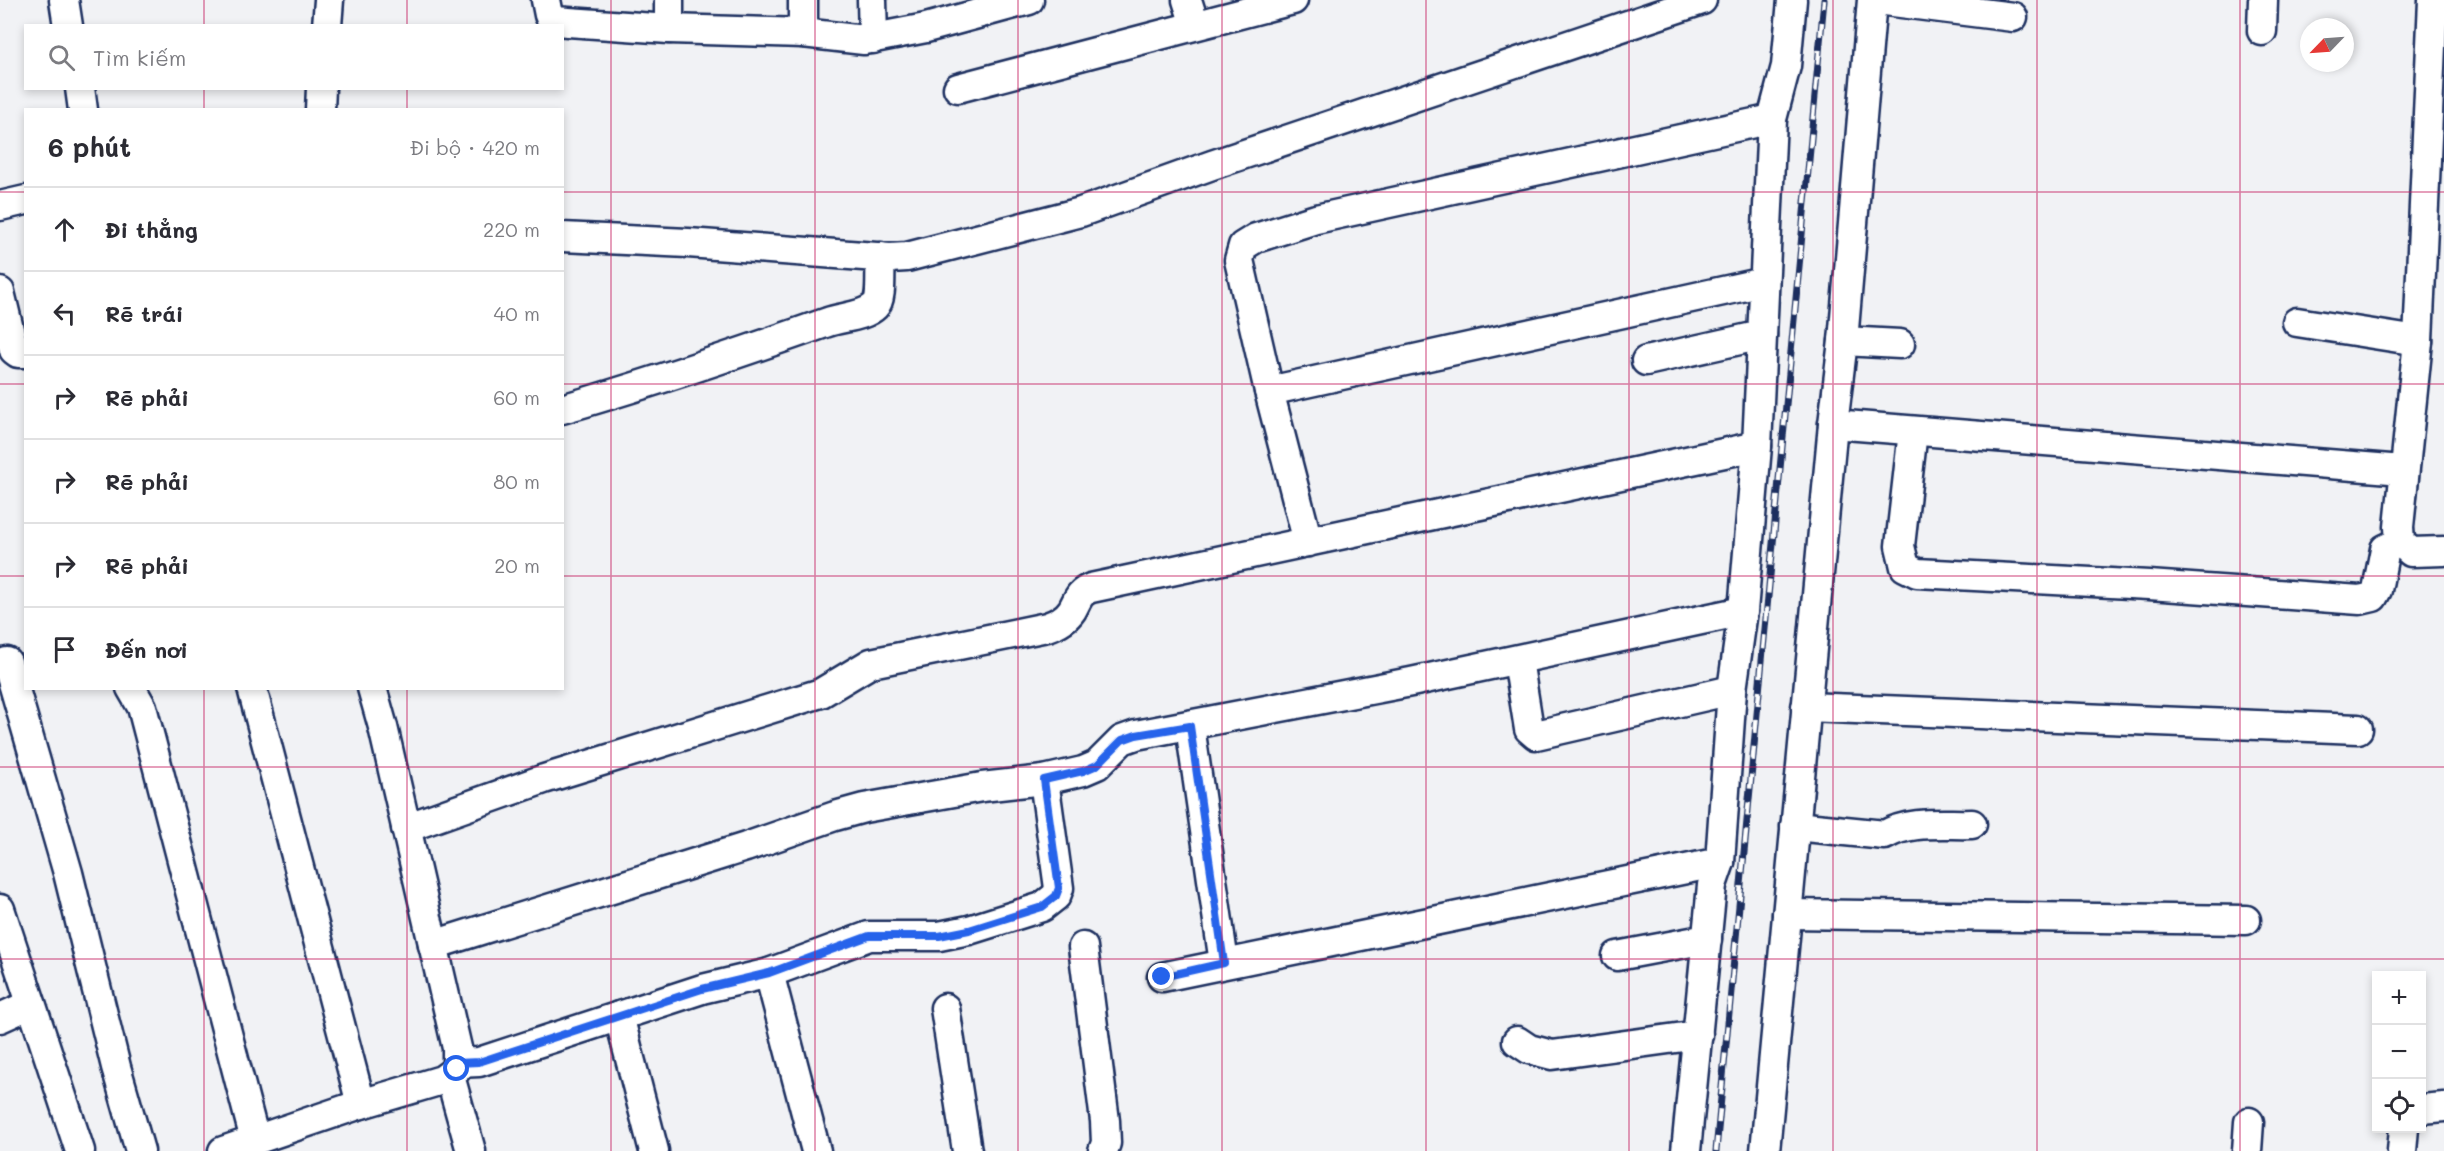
<!DOCTYPE html>
<html lang="vi">
<head>
<meta charset="utf-8">
<style>
  :root { --surface:#fff; --page:#f2f2f3; --text:#2b2b33; --muted:#7c7c81; --line:#e1e1e2 }
  body { margin:0; font-family:Mali,sans-serif; background:var(--page); color:var(--text) }
  .controls { position:absolute; right:18px; bottom:18px; display:grid; overflow:hidden; border-radius:0px; box-shadow:0 3px 9px #0003 }
  .controls button { width:54px; height:54px; display:grid; place-items:center; padding:0; border:0; border-bottom:2px solid var(--line); background:var(--surface); color:var(--text); font:30px sans-serif }
  .compass { position:absolute; left:2300px; top:18px; width:54px; height:54px; border-radius:50%; background:var(--surface); box-shadow:0 3px 9px #0003; rotate:245deg }
  .stop { position:absolute; width:18px; height:18px; margin:-14px; border:4px solid #2563eb; border-radius:50%; background:#fff }
  .stop.end { background:#2563eb; border-color:#fff; box-shadow:0 2px 6px #0008 }
  .list { margin:0; padding:0; list-style:none }
  h2 { display:flex; justify-content:space-between; align-items:center; height:78px; margin:0; padding:0 24px; font-size:26px }
  h2 small { font-size:20px; font-weight:400; color:var(--muted) }
  .list li { display:grid; grid-template-columns:39px 1fr auto; gap:18px; align-items:center; box-sizing:border-box; height:84px; padding:0 24px; border-top:2px solid var(--line) }
  .list b { display:block; font-size:22px; white-space:nowrap }
  .list em { font-size:20px; font-style:normal; color:var(--muted) }
  .icon { flex:none; width:33px; height:33px; fill:none; stroke:currentColor; stroke-width:2; stroke-linecap:round; stroke-linejoin:round }
  .map { position:relative; flex:none; width:2444px; height:1151px; overflow:hidden }
  .search { position:absolute; background:var(--surface); box-shadow:0 3px 9px #0003; left:24px; top:24px; width:540px; height:66px; display:flex; align-items:center; gap:15px; box-sizing:border-box; padding:0 21px; border-radius:0px; color:var(--muted); font-size:22px }
  .panel { position:absolute; background:var(--surface); box-shadow:0 3px 9px #0003; left:24px; top:108px; width:540px; height:582px; border-radius:0px }
  .map>svg:first-child { display:block }
  .lines { fill:none; stroke-linecap:round; stroke-linejoin:round }
  .minor-casing { stroke:#1b2f5e; stroke-width:33 }
  .minor { stroke:#fff; stroke-width:28 }
  .rail-casing { stroke:#1b2f5e; stroke-width:7 }
  .rail { stroke:#fff; stroke-width:4.5; stroke-dasharray:14; stroke-linecap:butt }
  .route { stroke:#2563eb; stroke-width:8 }
  .grid { fill:none; stroke:#c2185b; stroke-width:1.5; stroke-opacity:0.55 }
</style>
</head>
<body>
<div class="map">
<svg width="2444" height="1151" viewBox="0 0 2444 1151">
  <rect width="100%" height="100%" fill="#f1f2f5"/>
  <filter id="ink" filterUnits="userSpaceOnUse"><feTurbulence type="fractalNoise" baseFrequency=".0167" numOctaves="2"/><feDisplacementMap in="SourceGraphic" scale="12" xChannelSelector="R" yChannelSelector="G"/><feConvolveMatrix kernelMatrix="1 2 1 2 8 2 1 2 1" color-interpolation-filters="sRGB"/></filter>
  <g filter="url(#ink)">
    <g class="lines">
      <g class="minor-casing">
        <g id="minor">
          <path d="M64,0L68,26"/>
          <path d="M546,0L549,15L556,21L568,22L669,29L803,33L864,40L926,28L1029,0"/>
          <path d="M803,0V33"/>
          <path d="M872,0L873,39"/>
          <path d="M1187,0L1195,25"/>
          <path d="M1877,0L2013,17"/>
          <path d="M2433,0L2418,341L2399,527L2400,542L2411,552L2444,551"/>
          <path d="M327,26L329,0"/>
          <path d="M669,29V0"/>
          <path d="M2262,31L2263,0"/>
          <path d="M80,88L83,110"/>
          <path d="M958,88L1293,0"/>
          <path d="M320,110L321,88"/>
          <path d="M0,206L26,200"/>
          <path d="M562,237L688,243L890,258L907,257L1081,212L1212,165L1702,0"/>
          <path d="M0,292L14,350L18,353H26"/>
          <path d="M2297,322L2418,341"/>
          <path d="M1843,341L1900,344"/>
          <path d="M1646,361L1762,335"/>
          <path d="M1269,391L1764,282"/>
          <path d="M562,409C652,383 740,353 828,322C841,317 864,317 875,306C883,298 879,270 881,257"/>
          <path d="M1833,424L2403,470"/>
          <path d="M1913,431L1900,546L1905,567L1917,573L2149,585L2360,600L2373,597L2377,590L2385,549L2400,542"/>
          <path d="M1308,542L1269,391L1239,260L1243,246L1256,238L1316,219L1772,119"/>
          <path d="M1518,660L1529,729L1536,735L1732,690"/>
          <path d="M7,662L68,873L116,1067L140,1151"/>
          <path d="M131,688L142,707L255,1140"/>
          <path d="M252,688L361,1104"/>
          <path d="M1806,707L2358,729"/>
          <path d="M1190,726L1224,963"/>
          <path d="M1795,826L1885,835C1909,820 1945,825 1972,824"/>
          <path d="M406,828L544,779L821,693L871,663L1047,627C1056,624 1066,619 1072,610C1078,600 1078,593 1091,588L1757,446"/>
          <path d="M0,909L80,1151"/>
          <path d="M1787,914L2246,920"/>
          <path d="M433,945L746,847L835,816L864,808L982,787L1044,780L1083,771L1097,765L1122,740L1136,735L1411,682L1743,611"/>
          <path d="M1083,947L1105,1121L1106,1143L1103,1151"/>
          <path d="M1617,956L1707,939"/>
          <path d="M769,973L816,1151"/>
          <path d="M1162,977L1720,862"/>
          <path d="M945,1008L967,1151"/>
          <path d="M619,1016L654,1151"/>
          <path d="M0,1018L31,1004"/>
          <path d="M1517,1041L1529,1049L1552,1055L1698,1035"/>
          <path d="M457,1063L479,1062L702,989L769,973L869,936H939L969,930L1042,907L1056,896L1059,888L1044,780"/>
          <path d="M450,1076L471,1151"/>
          <path d="M2422,1109L2444,1107"/>
          <path d="M223,1151L361,1104L442,1080L457,1069V1048L383,727L372,688"/>
          <path d="M1686,1151L1712,885L1720,862L1732,690L1743,611L1757,446L1772,119L1786,66L1792,0"/>
          <path d="M1765,1151L1833,424L1843,341L1872,0"/>
          <path d="M2247,1151L2249,1122"/>
          <path d="M2402,1151L2404,1128"/>
        </g>
      </g>
      <use href="#minor" class="minor"/>
      <g class="rail-casing">
        <path id="rail" d="M1716,1151L1824,0"/>
      </g>
      <use href="#rail" class="rail"/>
    </g>
  </g>
  <g class="lines" filter="url(#ink)">
    <path class="route" d="M457,1069V1063L479,1062L702,989L769,973L869,936H939L969,930L1042,907L1056,896L1059,888L1044,780L1083,771L1097,765L1122,740L1136,735L1190,726L1224,963L1162,977"/>
  </g>
  <path class="grid" d="M204,0V26M407,0V26M611,0V1151M815,0V1151M1018,0V1151M1222,0V1151M1426,0V1151M1629,0V1151M1833,0V1151M2037,0V1151M2240,0V1151M204,88V110M407,88V110M0,192H26M562,192H2444M0,384H26M562,384H2444M0,576H26M562,576H2444M204,688V1151M407,688V1151M0,767H2444M0,959H2444"/>
</svg>
<div class="controls">
<button>+</button>
<button>−</button>
<button><svg class="icon" aria-label="locate" viewBox="0 0 24 24"><circle cx="12" cy="12" r="6"/><path d="M12 2v4M12 18v4M2 12h4M18 12h4"/></svg></button>
</div>
<svg class="compass" viewBox="-18 -18 36 36"><path d="M0-13l5 13h-10z" fill="#e53935"/><path d="M0 13l5-13h-10z" fill="#7c7c81"/></svg>
<div class="stop" style="left:457px;top:1069px"></div>
<div class="stop end" style="left:1162px;top:977px"></div>
<div class="search"><svg class="icon" aria-label="search" viewBox="0 0 24 24"><circle cx="10" cy="10" r="6"/><path d="M15 15l6 6"/></svg>Tìm kiếm</div>
<section class="panel">
<h2>6 phút<small>Đi bộ · 420 m</small></h2>
<ul class="list">
<li><svg class="icon" aria-label="ahead" viewBox="0 0 24 24"><path d="M12 20V5M6 11l6-6 6 6"/></svg><div><b>Đi thẳng</b></div><em>220 m</em></li>
<li><svg class="icon" aria-label="left" viewBox="0 0 24 24"><path d="M17 20v-9H6M10 6l-5 5 5 5"/></svg><div><b>Rẽ trái</b></div><em>40 m</em></li>
<li><svg class="icon" aria-label="right" viewBox="0 0 24 24"><path d="M7 20v-9h11M14 6l5 5-5 5"/></svg><div><b>Rẽ phải</b></div><em>60 m</em></li>
<li><svg class="icon" aria-label="right" viewBox="0 0 24 24"><path d="M7 20v-9h11M14 6l5 5-5 5"/></svg><div><b>Rẽ phải</b></div><em>80 m</em></li>
<li><svg class="icon" aria-label="right" viewBox="0 0 24 24"><path d="M7 20v-9h11M14 6l5 5-5 5"/></svg><div><b>Rẽ phải</b></div><em>20 m</em></li>
<li><svg class="icon" aria-label="arrive" viewBox="0 0 24 24"><path d="M6 21V4h12l-3 4 3 4H6"/></svg><div><b>Đến nơi</b></div></li>
</ul>
</section>
</div>
</body>
</html>
